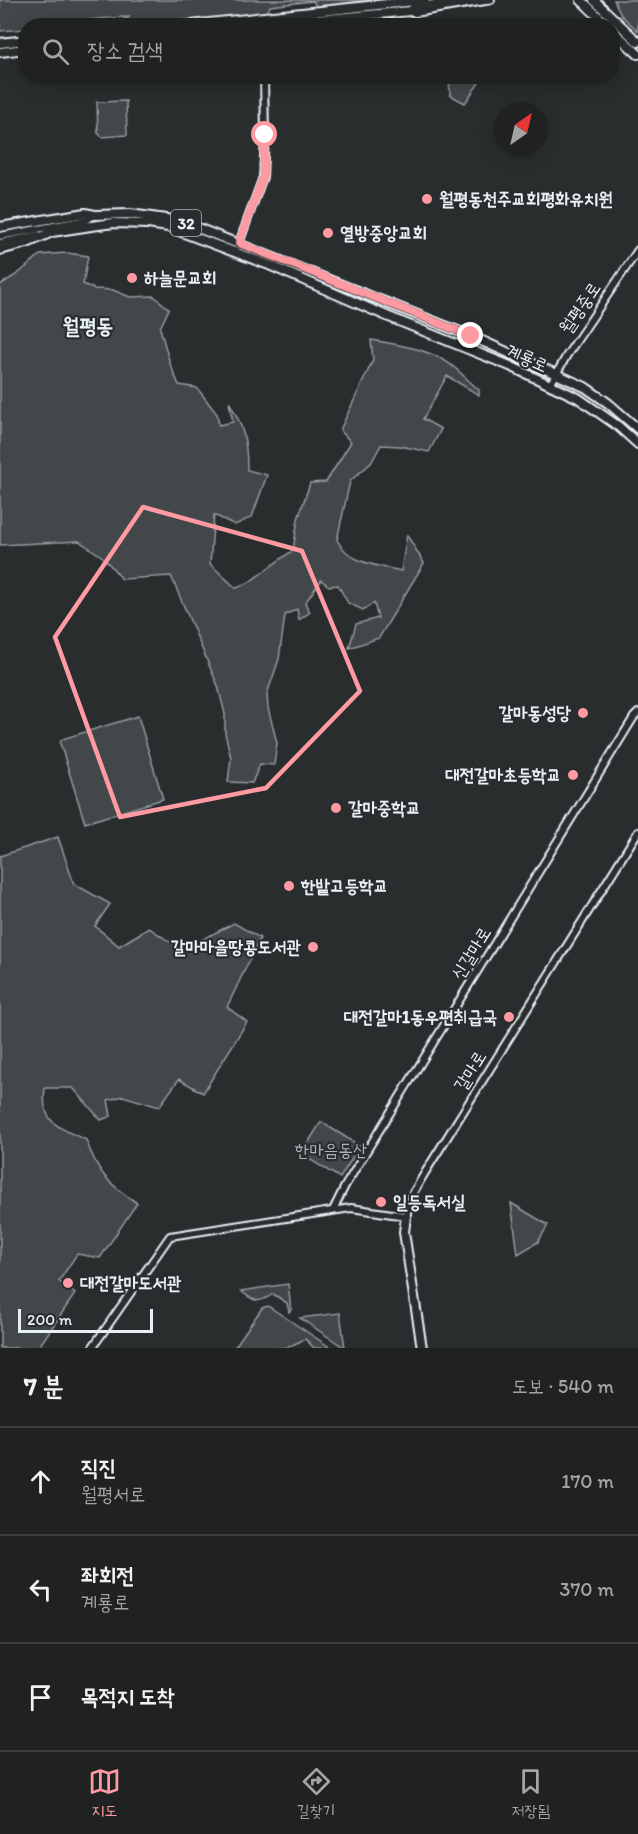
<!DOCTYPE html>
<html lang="ko">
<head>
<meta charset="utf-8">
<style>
  :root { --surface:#202222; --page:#2d2f2f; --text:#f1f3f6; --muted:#a2a4a5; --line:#3d3f40; --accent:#ff9aa2 }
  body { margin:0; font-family:Itim,"Poor Story",sans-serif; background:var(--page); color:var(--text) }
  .compass { position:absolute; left:494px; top:102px; width:54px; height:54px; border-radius:50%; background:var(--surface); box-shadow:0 3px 15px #0003; rotate:34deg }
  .scale { position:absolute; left:18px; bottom:15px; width:135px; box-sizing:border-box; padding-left:6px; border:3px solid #e8f1f8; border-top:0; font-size:16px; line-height:21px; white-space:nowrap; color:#e8f1f8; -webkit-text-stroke:4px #2a2d2e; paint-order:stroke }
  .stop { position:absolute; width:18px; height:18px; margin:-14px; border:4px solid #ff9aa2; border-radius:50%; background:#fff }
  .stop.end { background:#ff9aa2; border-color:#fff; box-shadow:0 2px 6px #0008 }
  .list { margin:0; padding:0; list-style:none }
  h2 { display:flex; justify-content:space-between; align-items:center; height:78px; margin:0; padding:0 24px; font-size:26px }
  h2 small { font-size:20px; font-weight:400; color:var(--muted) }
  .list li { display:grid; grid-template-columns:39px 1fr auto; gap:18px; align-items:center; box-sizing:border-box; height:108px; padding:0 24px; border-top:2px solid var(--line) }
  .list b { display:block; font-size:22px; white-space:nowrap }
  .list p { margin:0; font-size:20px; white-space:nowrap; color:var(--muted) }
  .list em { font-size:20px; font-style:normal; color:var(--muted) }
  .icon { flex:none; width:33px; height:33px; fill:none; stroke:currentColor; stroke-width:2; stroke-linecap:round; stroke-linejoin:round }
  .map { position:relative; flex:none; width:638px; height:1348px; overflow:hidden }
  .search { position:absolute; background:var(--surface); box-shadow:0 3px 15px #0003; left:18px; right:18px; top:18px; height:66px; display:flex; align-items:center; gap:15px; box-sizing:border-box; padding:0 21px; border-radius:24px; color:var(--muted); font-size:22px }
  .sheet { height:402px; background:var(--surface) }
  nav { display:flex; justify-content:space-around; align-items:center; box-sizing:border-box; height:84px; border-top:2px solid var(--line); background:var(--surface); font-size:16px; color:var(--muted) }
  nav a { display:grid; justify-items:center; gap:3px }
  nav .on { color:var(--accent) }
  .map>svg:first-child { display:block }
  .green { fill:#424648; stroke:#959ca0; stroke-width:1.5 }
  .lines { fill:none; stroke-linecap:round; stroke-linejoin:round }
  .minor-casing { stroke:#e8f1f8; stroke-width:10 }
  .major-casing { stroke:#e8f1f8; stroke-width:12 }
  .minor { stroke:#2a2d2e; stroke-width:6 }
  .major { stroke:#2a2d2e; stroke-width:8 }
  .route { stroke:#ff9aa2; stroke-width:8 }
  .marked { fill:none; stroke:#ff9aa2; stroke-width:4.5; stroke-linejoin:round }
  .poi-dot { fill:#ff9aa2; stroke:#2a2d2e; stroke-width:2 }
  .labels { text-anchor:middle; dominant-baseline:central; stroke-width:4.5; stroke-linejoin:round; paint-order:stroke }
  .shield { fill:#2a2d2e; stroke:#afb6bb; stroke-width:1.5 }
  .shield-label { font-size:16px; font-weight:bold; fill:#e8f1f8 }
  .poi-label { font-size:18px; font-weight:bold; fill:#e8f1f8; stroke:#2a2d2e; text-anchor:start }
  .street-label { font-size:18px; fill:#e8f1f8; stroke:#2a2d2e }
  .park-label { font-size:18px; fill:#aeb5ba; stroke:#2a2d2e }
  .quarter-label { font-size:21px; font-weight:bold; fill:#e8f1f8; stroke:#2a2d2e }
</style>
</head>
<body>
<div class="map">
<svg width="638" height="1348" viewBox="0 0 638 1348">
  <rect width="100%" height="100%" fill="#2a2d2e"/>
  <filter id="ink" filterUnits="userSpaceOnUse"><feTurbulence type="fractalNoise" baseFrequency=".0167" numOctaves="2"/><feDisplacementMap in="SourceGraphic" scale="12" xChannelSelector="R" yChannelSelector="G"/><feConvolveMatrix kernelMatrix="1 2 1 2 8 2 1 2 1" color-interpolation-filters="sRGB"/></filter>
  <g filter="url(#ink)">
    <g class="green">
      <path d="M0,0H384L317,7L313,1L270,6L267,13L168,23L132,21L109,25L130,17C95,17 61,26 26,26L25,29L0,31Z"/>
      <path d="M614,0H638V31L621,15Z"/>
      <path d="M395,17H399L400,25H300Z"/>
      <path d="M482,77H483L465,103L450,95L449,77Z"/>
      <path d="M126,101L127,135L102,137L98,133L97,102Z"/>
      <path d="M67,253L88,256L83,284L94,289L113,290L130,297L154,296L169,309L160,328L170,364L179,385L197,388L217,414L219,425L233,422L229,402C244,427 247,442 247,470L267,475L252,517L235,525L214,515L210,564L236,588L248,583L293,550L298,519L310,483L326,482L351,442L340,430L373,360L371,340C400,345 432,349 455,368C463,375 471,383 479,390V395L447,376L423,419L441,429L429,452L400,446L381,445L371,463L350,481L337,540C350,564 376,565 401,571L407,535L424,563L379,638L349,648L356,624L378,618L374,603L363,610L348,603L338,585L329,586L321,580L305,603L310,612L299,620L297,609L285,615L279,659L267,694L268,708L277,743L274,765L260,764L252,783L228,782L231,758L225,733V714L218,686L171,576L122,579L104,558L79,541L0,545V285L19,273L40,255Z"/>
      <path d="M138,716L163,799L85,823L60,743L62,739Z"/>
      <path d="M58,837L74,884L110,904L95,926L119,946L149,928L182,950L234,923L260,938L227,1007L247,1022L203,1093L179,1079L159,1107L123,1096L108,1100L111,1116L101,1120L73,1088H45C40,1124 59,1127 86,1140C98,1173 108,1184 137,1203L100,1258L77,1254L59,1281L75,1294L38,1348H0V856Z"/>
      <path d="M321,1122L360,1146L340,1178L301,1154Z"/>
      <path d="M511,1203L548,1225L538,1242L518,1254Z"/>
      <path d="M288,1284L291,1310L289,1312L287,1303L273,1294C259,1304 254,1302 241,1291Z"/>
      <path d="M268,1306L331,1348H314L305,1339L286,1348H234L262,1308Z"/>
      <path d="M340,1313L345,1348L300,1318Z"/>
    </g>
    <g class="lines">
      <g class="minor-casing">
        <g id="minor">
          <path d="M410,11L415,13L491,0"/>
          <path d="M0,236L86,220L95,215"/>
          <path d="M0,243L38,235"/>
          <path d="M238,246L263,177L265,135L264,76"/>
          <path d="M550,385L567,355L638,250"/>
          <path d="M333,1210L345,1186L634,717L638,713"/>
          <path d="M92,1348L170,1236L351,1208L406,1216L413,1193L426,1171L638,832"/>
        </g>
      </g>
      <g class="major-casing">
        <g id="major">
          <path d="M581,0L608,26"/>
          <path d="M594,0L638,42"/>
          <path d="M180,26L425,0"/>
          <path d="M253,26L410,11L414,8L465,0"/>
          <path d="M612,30L638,54"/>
          <path d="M0,43L26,40"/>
          <path d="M0,52L26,49"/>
          <path d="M0,227L85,213L95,215L130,214L180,221L471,336L585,387L608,403L638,429"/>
          <path d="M0,250L27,243L52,232L91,226L114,223L148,224L168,227L269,265L389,317L510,366L578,398L618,426L638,444"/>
          <path d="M406,1216L404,1232L422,1348"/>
        </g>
      </g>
      <use href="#minor" class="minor"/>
      <use href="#major" class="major"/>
    </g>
  </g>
  <g class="lines" filter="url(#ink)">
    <path class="route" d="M265,135L263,177L239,243L471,336"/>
  </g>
  <path class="marked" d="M143,507L302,551L360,691L266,788L120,817L55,637Z"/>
  <g class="poi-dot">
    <circle cx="427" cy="199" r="6"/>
    <circle cx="328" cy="233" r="6"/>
    <circle cx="132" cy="278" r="6"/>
    <circle cx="583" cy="713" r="6"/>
    <circle cx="573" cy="775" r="6"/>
    <circle cx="336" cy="808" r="6"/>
    <circle cx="289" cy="886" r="6"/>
    <circle cx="313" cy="947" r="6"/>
    <circle cx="509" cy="1017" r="6"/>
    <circle cx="381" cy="1202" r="6"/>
    <circle cx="68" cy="1283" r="6"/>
  </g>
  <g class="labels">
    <rect class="shield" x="171" y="210" width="30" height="26" rx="4.5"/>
    <g class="shield-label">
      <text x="186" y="223">32</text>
    </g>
    <g class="poi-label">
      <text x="439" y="199">월평동천주교회평화유치원</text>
      <text x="340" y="233">열방중앙교회</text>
      <text x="144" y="278">하늘문교회</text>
      <text x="571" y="713" text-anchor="end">갈마동성당</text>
      <text x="561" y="775" text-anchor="end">대전갈마초등학교</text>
      <text x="348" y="808">갈마중학교</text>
      <text x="301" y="886">한밭고등학교</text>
      <text x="301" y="947" text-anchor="end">갈마마을땅콩도서관</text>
      <text x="497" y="1017" text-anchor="end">대전갈마1동우편취급국</text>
      <text x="393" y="1202">일등독서실</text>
      <text x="80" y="1283">대전갈마도서관</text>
    </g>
    <g class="street-label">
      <text transform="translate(580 308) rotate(-56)">월평중로</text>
      <text transform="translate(527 358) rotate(24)">계룡로</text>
      <text transform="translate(471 953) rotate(-58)">신갈마로</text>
      <text transform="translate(470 1071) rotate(-58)">갈마로</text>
    </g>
    <g class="park-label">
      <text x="331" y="1150">한마음동산</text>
    </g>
    <g class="quarter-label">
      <text x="88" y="325">월평동</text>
    </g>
  </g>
</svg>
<svg class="compass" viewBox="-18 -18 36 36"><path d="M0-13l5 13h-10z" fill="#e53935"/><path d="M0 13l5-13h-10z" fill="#a2a4a5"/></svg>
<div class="scale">200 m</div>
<div class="stop" style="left:265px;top:135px"></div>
<div class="stop end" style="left:471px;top:336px"></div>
<div class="search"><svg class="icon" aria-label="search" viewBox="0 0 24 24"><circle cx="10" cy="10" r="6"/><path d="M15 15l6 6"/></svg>장소 검색</div>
</div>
<section class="sheet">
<h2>7 분<small>도보 · 540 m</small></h2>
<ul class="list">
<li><svg class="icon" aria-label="ahead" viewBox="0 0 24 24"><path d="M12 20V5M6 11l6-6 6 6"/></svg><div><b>직진</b><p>월평서로</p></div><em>170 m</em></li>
<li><svg class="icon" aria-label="left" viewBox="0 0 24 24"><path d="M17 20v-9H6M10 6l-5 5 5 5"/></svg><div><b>좌회전</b><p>계룡로</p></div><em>370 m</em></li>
<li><svg class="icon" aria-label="arrive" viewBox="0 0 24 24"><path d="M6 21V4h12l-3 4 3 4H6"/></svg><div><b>목적지 도착</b></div></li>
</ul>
</section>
<nav>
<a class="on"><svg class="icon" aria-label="map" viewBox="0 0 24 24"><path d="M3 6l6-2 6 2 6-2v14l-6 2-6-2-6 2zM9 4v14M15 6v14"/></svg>지도</a>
<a><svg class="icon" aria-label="directions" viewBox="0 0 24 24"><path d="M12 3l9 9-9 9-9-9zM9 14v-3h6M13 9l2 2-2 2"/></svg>길찾기</a>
<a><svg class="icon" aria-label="saved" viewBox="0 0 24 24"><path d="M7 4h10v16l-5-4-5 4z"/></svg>저장됨</a>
</nav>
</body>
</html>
